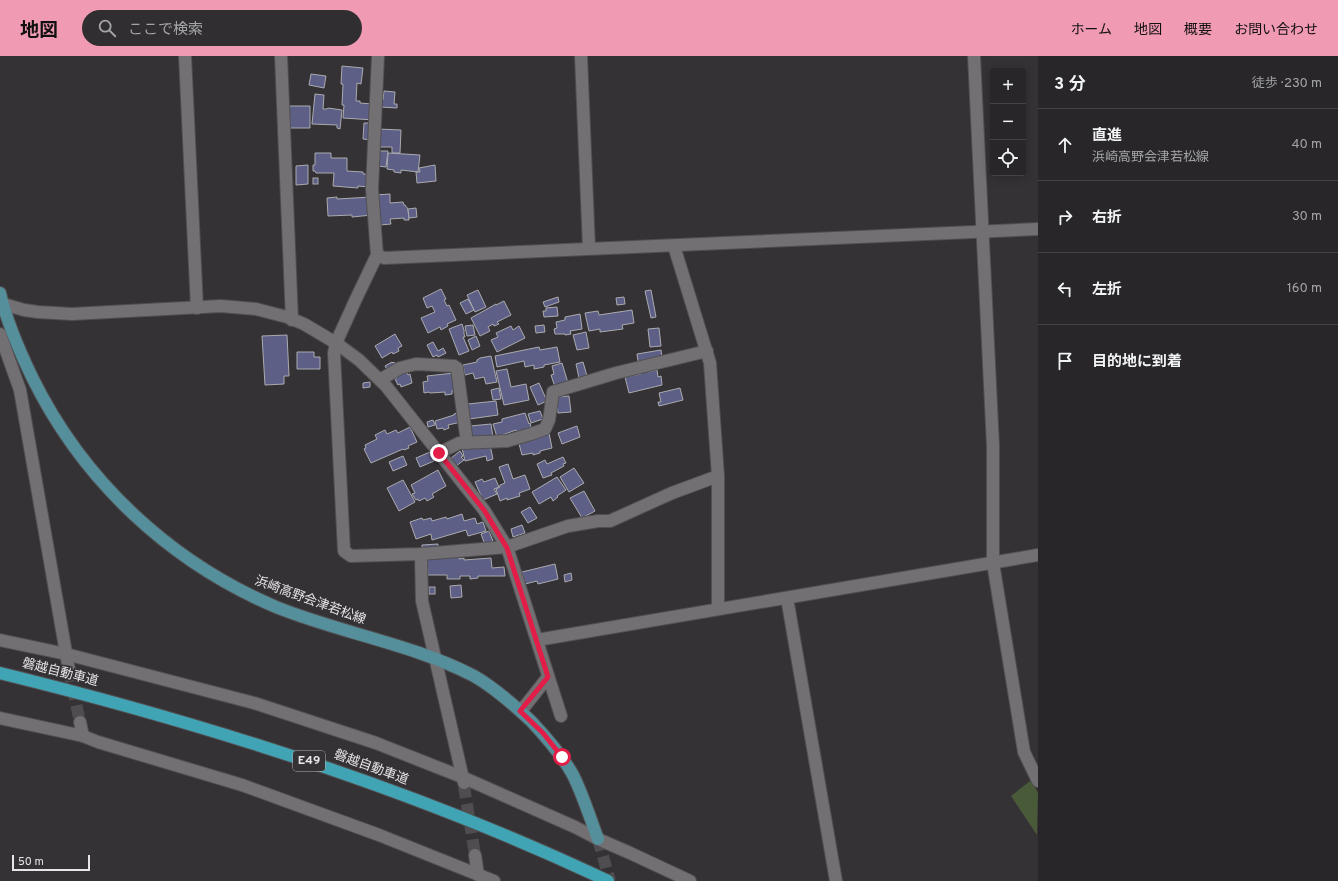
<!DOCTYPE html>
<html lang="ja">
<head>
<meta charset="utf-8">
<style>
  :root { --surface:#282628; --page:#302e30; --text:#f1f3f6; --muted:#a5a5a8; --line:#444345; --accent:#f19ab3 }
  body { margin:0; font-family:Overpass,"Noto Sans JP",sans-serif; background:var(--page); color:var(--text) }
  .controls { position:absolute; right:12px; top:12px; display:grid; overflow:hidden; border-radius:4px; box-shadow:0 2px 10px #0003 }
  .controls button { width:36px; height:36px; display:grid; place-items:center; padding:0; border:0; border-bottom:1px solid var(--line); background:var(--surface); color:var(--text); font:20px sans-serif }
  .scale { position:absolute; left:12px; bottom:10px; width:78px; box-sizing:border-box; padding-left:4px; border:2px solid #e7e5e7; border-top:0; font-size:11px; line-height:14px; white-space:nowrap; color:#e7e5e7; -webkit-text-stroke:3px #353235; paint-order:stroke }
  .stop { position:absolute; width:12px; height:12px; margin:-9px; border:3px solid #e11d48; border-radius:50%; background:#fff }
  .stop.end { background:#e11d48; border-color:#fff; box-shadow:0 1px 4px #0008 }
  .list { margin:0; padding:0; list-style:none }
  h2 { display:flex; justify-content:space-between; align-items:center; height:52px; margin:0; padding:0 16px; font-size:17px }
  h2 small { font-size:13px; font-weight:400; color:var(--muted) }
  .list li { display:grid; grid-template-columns:26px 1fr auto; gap:12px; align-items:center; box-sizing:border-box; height:72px; padding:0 16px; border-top:1px solid var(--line) }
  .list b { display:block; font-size:15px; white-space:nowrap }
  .list p { margin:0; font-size:13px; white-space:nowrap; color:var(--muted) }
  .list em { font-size:13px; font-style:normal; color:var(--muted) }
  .icon { flex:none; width:22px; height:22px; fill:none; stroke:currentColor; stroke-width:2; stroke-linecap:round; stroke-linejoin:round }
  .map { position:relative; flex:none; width:1038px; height:825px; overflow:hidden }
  header { display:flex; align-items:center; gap:24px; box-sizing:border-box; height:56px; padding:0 20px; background:var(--accent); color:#111 }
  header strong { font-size:19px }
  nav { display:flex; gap:22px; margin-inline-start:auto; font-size:14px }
  .search { width:280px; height:36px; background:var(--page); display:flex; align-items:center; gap:10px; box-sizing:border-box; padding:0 14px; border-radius:22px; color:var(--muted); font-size:15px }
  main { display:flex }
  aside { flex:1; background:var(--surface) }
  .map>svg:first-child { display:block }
  .green { fill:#495a38 }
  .building { fill:#5d5f87; stroke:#aaabaf }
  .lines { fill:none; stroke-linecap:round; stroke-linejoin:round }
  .minor-tunnel { stroke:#504d50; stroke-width:12; stroke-dasharray:12 6; stroke-linecap:butt }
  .major-tunnel { stroke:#504d50; stroke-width:12; stroke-dasharray:12 6; stroke-linecap:butt }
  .minor-casing { stroke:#514f51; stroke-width:14 }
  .major-casing { stroke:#514f51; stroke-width:14 }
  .highway-casing { stroke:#514f51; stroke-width:14 }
  .minor { stroke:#737073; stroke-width:12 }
  .major { stroke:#558f9b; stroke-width:12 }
  .highway { stroke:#41a4b5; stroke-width:12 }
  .route { stroke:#e11d48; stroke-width:5 }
  .labels { text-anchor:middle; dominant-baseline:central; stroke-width:3.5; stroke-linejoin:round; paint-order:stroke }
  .shield { fill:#353235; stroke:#b2afb2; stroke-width:1 }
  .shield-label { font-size:12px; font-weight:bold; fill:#e7e5e7 }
  .street-label { font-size:13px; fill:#e7e5e7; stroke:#353235 }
</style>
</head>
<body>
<header>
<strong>地図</strong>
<div class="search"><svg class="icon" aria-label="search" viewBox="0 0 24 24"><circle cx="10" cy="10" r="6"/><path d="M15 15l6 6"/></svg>ここで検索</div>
<nav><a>ホーム</a><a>地図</a><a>概要</a><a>お問い合わせ</a></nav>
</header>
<main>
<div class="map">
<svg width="1038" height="825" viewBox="0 0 1038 825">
  <rect width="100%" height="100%" fill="#353235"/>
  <path class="green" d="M1030,725H1032L1038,737L1037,779L1011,740Z"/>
  <g class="building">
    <path d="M342,10L363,12L361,28L357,27L356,45H360V47L372,48L374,64L343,62L344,49H342L343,28H341Z"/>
    <path d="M311,18L326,20L324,32L309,29Z"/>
    <path d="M384,35L395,36L394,48H397V52L380,51L381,43L383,44Z"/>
    <path d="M315,38L324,39L323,53H327L328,52L342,54L340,73L337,72V69L312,68Z"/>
    <path d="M289,50H310V72H290Z"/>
    <path d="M364,67H373L372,84L363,83Z"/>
    <path d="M378,73L401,74L400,97H392V91H377Z"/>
    <path d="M378,95H388L386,111L377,110Z"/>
    <path d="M315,97H331V102H347V115L363,116V118H369V131L358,130V132L333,130L334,117H316L315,115H313V109H315Z"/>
    <path d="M388,97L420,99L418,116L401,114V117L394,116V114L387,113Z"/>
    <path d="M308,109V128L296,129V110Z"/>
    <path d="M435,109L436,125L417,127L416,116H420L419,112Z"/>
    <rect x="313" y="122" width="5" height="6"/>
    <path d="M390,138V147L403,146L404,149H405L408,153L409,164H404V162L390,163L391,168L380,169L375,139Z"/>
    <path d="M337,141V143L371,141L372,159L352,161V159L328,160L327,142Z"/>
    <path d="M416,152L417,161L409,162L408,153Z"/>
    <path d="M441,233L446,243L444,244L447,250L449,249L456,264L447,268L448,270L441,274L440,271L428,277L421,262L435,256L432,250L427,252L423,242Z"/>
    <path d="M478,234L486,251L475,256L467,239Z"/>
    <path d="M651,234L656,261L651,262L645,235Z"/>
    <path d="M558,241L559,246L545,251L543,246Z"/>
    <path d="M624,241L625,248L617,249L616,242Z"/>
    <path d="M468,243L474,254L466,258L460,247Z"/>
    <path d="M504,245L511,259L497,266L499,268L494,270L493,268L488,271L490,275L480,280L471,262L496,248V249Z"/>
    <path d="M557,251L558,260L544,261L543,255H546V252Z"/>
    <path d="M632,254L634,267L622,269L623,273L600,276V273L589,275L585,257L598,255L599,259Z"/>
    <path d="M580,258L582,273L570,275L571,278L565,279V278H555L554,273L557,272L556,266L565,264V261Z"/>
    <path d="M462,268L464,274V278L465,281H463L469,295L459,299L449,273Z"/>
    <path d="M473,269L475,279L467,280L465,270Z"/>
    <path d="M544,269L545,276L536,277L535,270Z"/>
    <path d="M511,270L513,274L519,270L525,282L497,296L491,284L498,281L496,277Z"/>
    <path d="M659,272L661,290L650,291L648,273Z"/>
    <path d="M586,276L589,292L577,294L573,279Z"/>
    <path d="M395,278L402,290L398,292L399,295L393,298L392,296L382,302L375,290Z"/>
    <path d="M287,279L289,320H284V328L265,329L262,280Z"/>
    <path d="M476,280L480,290L472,294L468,284Z"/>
    <path d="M433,286L438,295L443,292L446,297L438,301L437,299L433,301L427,289Z"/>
    <path d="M539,291L540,294L557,291L560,306L544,309V311L534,313V309L525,311L524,305L497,311L495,300Z"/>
    <path d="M661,294L662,302L638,305L637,298Z"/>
    <path d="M297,296H314V301H320V313H297Z"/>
    <path d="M491,300L497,326L486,328L484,321L475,323L473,317L465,319L463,309L477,306V304L480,302Z"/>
    <path d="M392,306L393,307L394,306L396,311L388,315L385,310Z"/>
    <path d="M583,306L587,320L579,322L576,308Z"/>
    <path d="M562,307L568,327L555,331L551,319L554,318L552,310Z"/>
    <path d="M507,313L511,331L526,328L529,344L504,349L496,315Z"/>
    <path d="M647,314L648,316L657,314L658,321L661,320L662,329L629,337L625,321L641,318V315Z"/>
    <path d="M406,315L408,319L410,318L412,327L401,331L400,328L398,329L395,323L397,322L396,319Z"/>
    <path d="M454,317L455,334L452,335V338L445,339V336L430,337L429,336L424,337L423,326L428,325L427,320Z"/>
    <path d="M370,326V331L363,332V327Z"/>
    <path d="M539,327L547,345L538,349L530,331Z"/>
    <path d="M499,332L501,343L493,344L491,334Z"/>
    <path d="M680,332L683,344L659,350L658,346H661L659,337Z"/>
    <path d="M569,340L571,356L558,357L556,341Z"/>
    <path d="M496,345L498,359L469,363L468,348Z"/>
    <path d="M540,355L543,363L531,367L528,358Z"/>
    <path d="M460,356L461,366L448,369L449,372L444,374L443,372L437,373L435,365L454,359V358Z"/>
    <path d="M525,357L529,368L530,367L532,375L517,377L516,374L497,381L493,368L502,366V363Z"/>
    <path d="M433,364L435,369L428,371L427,366Z"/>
    <path d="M491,368L493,382L471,384L470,370Z"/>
    <path d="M577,370L580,381L562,388L558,377Z"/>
    <path d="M410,371L417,386L408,390L409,392L404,394L403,393L371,407L364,393L366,392L365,389L377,383L375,379L385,374L387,378L396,374L398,377Z"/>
    <path d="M549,377L552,392L540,395V397L533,399V397L522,399L518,384Z"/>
    <path d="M490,389L493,403L487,405L486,400L465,405L462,392Z"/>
    <path d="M460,395L463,400L461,401L464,404L456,410L450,403Z"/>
    <path d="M430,396L434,405L420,411L416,402Z"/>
    <path d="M403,400L407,409L393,415L389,406Z"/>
    <path d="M563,401L566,407L563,408L564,410L551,417L552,419L543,422L537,408L545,404L547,408Z"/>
    <path d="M508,408L513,423L525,419L530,433L519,437L520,440L507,444V442L500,445L496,433L500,431V429L505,427L499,411Z"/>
    <path d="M574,412L584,427L569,436L560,421Z"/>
    <path d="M438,414L446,430L432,438L434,441L427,445L425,442L419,445L418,443L416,444L412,438L415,437L411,429Z"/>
    <path d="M557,421L566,434L557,440L558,441L553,445L551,441L539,448L532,436Z"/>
    <path d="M495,422L499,431L494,433L497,438L483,444L475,426L482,423L484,426Z"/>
    <path d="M403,424L415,446L399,455L387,432Z"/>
    <path d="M584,435L595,455L582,462L570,442Z"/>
    <path d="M530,451L537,462L528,467L521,456Z"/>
    <path d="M462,458L464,465L475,462L477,468L483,466L486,475L468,480L466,474L432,484L431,478L416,483L410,466L422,462L423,464L431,462L432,465L446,461L447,463Z"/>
    <path d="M522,469L525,477L513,481L511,473Z"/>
    <path d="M489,475L493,485L485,489L481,478Z"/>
    <path d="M438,488V493L422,494V489Z"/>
    <path d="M459,501V503L464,502V504L491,502L492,512L504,511L505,520H478V522L470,523V520H460V523H447V519H428L427,502Z"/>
    <path d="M555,508L558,523L538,528L537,525L525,528L522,516Z"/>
    <path d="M571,517L572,524L565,526L564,519Z"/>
    <path d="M461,529L462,541L451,542L450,530Z"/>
    <rect x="429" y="531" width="6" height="7"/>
  </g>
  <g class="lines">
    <g class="minor-tunnel">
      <path d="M69,614L80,666"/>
      <path d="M464,730L475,799"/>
    </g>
    <path class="major-tunnel" d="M598,783L610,825"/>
    <g class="minor-casing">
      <g id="minor">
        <path d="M185,0L197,252"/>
        <path d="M281,0L292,264"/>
        <path d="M378,0L372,133L377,199L355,245L336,287L334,297L344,495L351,500L421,498L507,491L568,470L598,465H610L672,437L718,420"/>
        <path d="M581,0L589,192"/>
        <path d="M974,0L993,390V507L1024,696L1038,725"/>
        <path d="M674,190L710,307L718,420V553"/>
        <path d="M377,199L384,202L1038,173"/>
        <path d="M0,247L24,254L38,256L72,258L221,250L256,253L287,261L304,268L336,287L359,304L386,330L484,454L507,491L561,660"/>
        <path d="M0,278L20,334L69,614"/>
        <path d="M380,324L400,312L416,308L454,310L457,312L467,387"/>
        <path d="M439,397L459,387L507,385L531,378L545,373L549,364L553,336L616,317L707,295"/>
        <path d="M421,498L422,545L464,727"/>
        <path d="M787,542L836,825"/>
        <path d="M0,584L66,598L254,647L376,687L462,721L575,771L598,783L630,797L690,825"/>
        <path d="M537,584L1038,499"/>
        <path d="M521,655L548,621"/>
        <path d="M0,662L83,680L98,686L242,729L379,779L494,825"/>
        <path d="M80,666L83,680"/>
        <path d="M475,799L478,819"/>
      </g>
    </g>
    <g class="major-casing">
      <path id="major" d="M0,237C7,267 19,294 32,321C83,425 170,506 276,551C340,577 413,588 474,620C495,632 514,649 531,665C547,682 562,699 573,719C583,739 590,762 598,783"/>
    </g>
    <g class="highway-casing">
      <path id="highway" d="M0,617C208,668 414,733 608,825"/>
    </g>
    <use href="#minor" class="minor"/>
    <use href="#major" class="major"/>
    <use href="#highway" class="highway"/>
  </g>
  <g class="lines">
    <path class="route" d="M439,397L484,454L507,492L548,621L520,655L543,677L562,701"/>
  </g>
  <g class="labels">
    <rect class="shield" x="293" y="695" width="32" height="20" rx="3"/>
    <g class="shield-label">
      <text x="309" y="705">E49</text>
    </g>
    <g class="street-label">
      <text transform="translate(310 545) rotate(20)">浜崎高野会津若松線</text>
      <text transform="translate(60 617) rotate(14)">磐越自動車道</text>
      <text transform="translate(371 712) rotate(20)">磐越自動車道</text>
    </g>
  </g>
</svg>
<div class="controls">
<button>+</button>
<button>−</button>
<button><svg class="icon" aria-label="locate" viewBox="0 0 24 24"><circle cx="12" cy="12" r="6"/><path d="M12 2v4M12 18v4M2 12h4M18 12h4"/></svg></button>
</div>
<div class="scale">50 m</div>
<div class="stop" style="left:562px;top:701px"></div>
<div class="stop end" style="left:439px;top:397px"></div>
</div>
<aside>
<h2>3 分<small>徒歩 · 230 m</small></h2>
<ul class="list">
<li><svg class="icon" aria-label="ahead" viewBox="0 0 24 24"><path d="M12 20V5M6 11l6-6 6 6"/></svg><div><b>直進</b><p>浜崎高野会津若松線</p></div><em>40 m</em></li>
<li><svg class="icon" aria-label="right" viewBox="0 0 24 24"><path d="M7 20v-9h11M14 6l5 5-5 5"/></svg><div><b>右折</b></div><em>30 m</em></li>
<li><svg class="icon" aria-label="left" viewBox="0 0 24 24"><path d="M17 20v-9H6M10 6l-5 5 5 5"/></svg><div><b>左折</b></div><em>160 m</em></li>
<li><svg class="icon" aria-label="arrive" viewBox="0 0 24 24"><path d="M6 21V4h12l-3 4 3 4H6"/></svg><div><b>目的地に到着</b></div></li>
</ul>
</aside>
</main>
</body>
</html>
